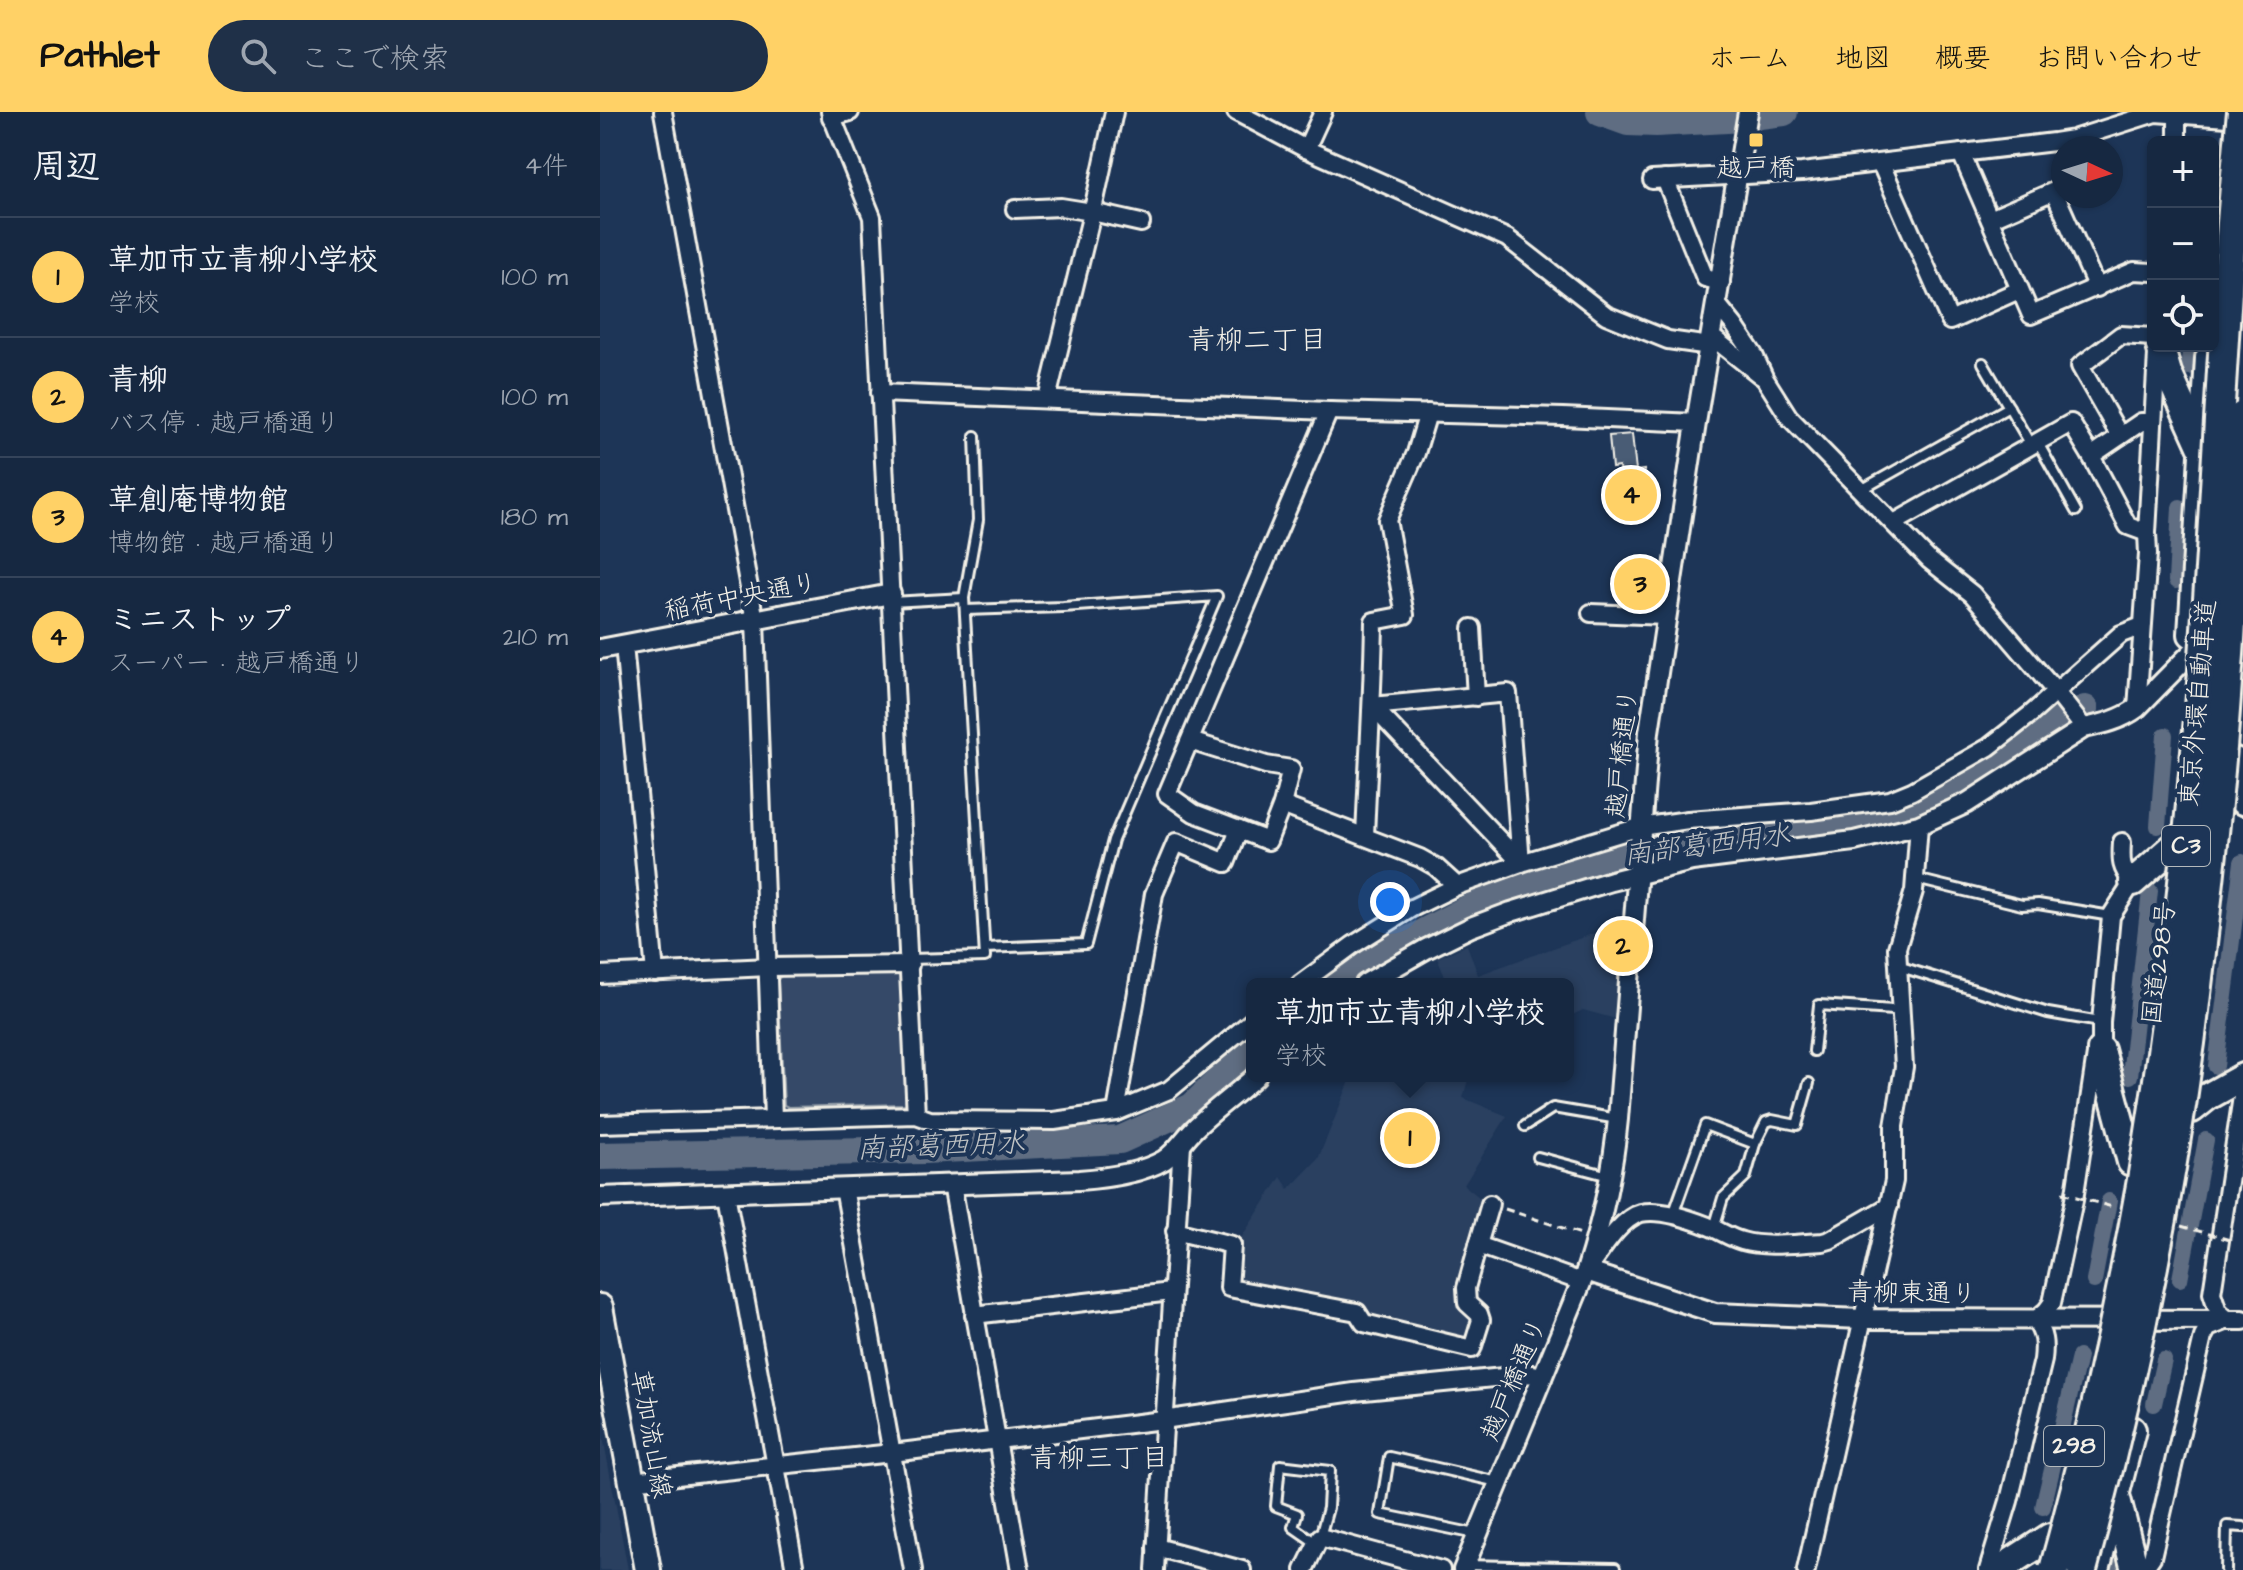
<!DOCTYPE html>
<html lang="ja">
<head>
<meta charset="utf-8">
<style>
  :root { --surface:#162841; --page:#1f3048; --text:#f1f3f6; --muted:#9ea6b1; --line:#35445a; --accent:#ffd166 }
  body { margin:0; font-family:"Architects Daughter","Klee One",sans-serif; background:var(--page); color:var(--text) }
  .controls { position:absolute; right:24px; top:24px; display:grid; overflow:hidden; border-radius:12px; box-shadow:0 2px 6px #0004 }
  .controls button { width:72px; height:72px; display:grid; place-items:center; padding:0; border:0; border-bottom:2px solid var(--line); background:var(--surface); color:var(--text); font:40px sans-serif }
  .compass { position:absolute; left:1451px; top:24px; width:72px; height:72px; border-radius:50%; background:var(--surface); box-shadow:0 2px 6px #0004; rotate:94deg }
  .you { position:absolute; left:790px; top:790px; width:28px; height:28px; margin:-20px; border:6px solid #fff; border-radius:50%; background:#1a73e8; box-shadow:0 0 0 12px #1a73e833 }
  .badge { display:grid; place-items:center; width:52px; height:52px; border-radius:50%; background:var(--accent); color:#111; font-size:26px; font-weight:700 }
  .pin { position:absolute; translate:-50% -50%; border:4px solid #fff; box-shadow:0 2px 8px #0006 }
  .popup { position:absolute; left:646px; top:866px; width:328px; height:104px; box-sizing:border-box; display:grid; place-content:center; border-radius:12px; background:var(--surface); filter:drop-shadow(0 2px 6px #0005); font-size:26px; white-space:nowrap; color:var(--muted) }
  .popup b { font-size:30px; color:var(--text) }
  .popup::after { content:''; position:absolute; left:50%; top:100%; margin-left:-16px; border:16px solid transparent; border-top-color:var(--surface) }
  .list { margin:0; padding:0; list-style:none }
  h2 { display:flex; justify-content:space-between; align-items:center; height:104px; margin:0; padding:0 32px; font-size:34px }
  h2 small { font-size:26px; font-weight:400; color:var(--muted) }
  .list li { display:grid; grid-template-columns:52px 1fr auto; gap:24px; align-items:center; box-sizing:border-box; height:120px; padding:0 32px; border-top:2px solid var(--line) }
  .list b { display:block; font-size:30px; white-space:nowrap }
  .list p { margin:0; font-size:26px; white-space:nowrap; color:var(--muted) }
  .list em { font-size:26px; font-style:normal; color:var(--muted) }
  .icon { flex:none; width:44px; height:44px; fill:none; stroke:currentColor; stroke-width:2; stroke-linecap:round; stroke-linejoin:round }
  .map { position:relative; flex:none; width:1643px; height:1458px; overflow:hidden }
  header { display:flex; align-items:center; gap:48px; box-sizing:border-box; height:112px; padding:0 40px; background:var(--accent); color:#111 }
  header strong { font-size:38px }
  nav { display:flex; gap:44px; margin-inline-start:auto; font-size:28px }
  .search { width:560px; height:72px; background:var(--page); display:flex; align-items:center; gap:20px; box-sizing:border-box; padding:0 28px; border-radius:44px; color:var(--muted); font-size:30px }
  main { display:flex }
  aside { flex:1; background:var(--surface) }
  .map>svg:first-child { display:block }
  .built { fill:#2a4060 }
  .green { fill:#354a67; stroke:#949ea8; stroke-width:2 }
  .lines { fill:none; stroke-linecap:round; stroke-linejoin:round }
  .stream { stroke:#9aa2ab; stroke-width:5 }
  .canal { stroke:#5e6d82; stroke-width:16 }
  .river { stroke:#5e6d82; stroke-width:28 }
  .building { fill:#485b74; stroke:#f4f1e8; stroke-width:2 }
  .service-casing { stroke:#f4f1e8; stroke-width:14 }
  .minor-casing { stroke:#f4f1e8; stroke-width:22 }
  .tertiary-casing { stroke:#f4f1e8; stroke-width:24 }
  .primary-casing { stroke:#f4f1e8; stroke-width:30 }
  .trunk-casing { stroke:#f4f1e8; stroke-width:32 }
  .path { stroke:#f4f1e8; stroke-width:3; stroke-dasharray:8 6; stroke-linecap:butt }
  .service { stroke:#1d3557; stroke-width:8 }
  .minor { stroke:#1d3557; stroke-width:16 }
  .tertiary { stroke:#1d3557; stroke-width:18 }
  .primary { stroke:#1d3557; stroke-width:24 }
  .trunk { stroke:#1d3557; stroke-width:26 }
  .motorway-bridge-casing { stroke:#f4f1e8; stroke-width:34; stroke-linecap:butt }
  .path-bridge { stroke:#f4f1e8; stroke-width:3; stroke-dasharray:8 6; stroke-linecap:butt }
  .motorway-bridge { stroke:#1d3557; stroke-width:28 }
  .poi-dot { fill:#ffd166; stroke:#1d3557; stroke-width:3 }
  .labels { text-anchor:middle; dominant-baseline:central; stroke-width:8; stroke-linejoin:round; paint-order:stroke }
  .shield { fill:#1d3557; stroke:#b4b9bc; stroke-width:2 }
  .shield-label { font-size:24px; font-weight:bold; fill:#f4f1e8 }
  .poi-label { font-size:26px; fill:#f4f1e8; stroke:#1d3557 }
  .street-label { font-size:26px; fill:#f4f1e8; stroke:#1d3557 }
  .neighbourhood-label { font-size:28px; fill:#f4f1e8; stroke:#1d3557 }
  .water-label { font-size:28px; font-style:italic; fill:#c0c3c4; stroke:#1d3557 }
</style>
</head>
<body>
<header>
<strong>Pathlet</strong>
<div class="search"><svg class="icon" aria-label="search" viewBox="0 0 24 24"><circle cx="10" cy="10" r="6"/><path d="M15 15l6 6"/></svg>ここで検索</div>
<nav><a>ホーム</a><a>地図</a><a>概要</a><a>お問い合わせ</a></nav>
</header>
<main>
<aside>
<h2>周辺<small>4件</small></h2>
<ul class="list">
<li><span class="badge">1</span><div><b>草加市立青柳小学校</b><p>学校</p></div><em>100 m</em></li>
<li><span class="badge">2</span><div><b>青柳</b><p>バス停 · 越戸橋通り</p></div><em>100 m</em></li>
<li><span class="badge">3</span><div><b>草創庵博物館</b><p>博物館 · 越戸橋通り</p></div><em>180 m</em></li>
<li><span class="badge">4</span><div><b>ミニストップ</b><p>スーパー · 越戸橋通り</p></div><em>210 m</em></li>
</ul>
</aside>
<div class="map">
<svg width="1643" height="1458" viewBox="0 0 1643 1458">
  <rect width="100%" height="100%" fill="#1d3557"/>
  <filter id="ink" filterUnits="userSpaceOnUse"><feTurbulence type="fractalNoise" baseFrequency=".0125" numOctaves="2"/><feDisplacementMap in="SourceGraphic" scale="16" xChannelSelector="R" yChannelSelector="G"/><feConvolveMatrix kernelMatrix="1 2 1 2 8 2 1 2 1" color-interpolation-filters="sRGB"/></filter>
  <g filter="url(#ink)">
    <g class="built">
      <path d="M1023,811L1016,907L983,898L968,905V872H848L837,846L867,833L878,863Z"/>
      <path d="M752,964H869L863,986L907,1004L864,1073L885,1090L862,1171L876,1208L868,1232L768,1207L760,1195L691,1179L679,1180L633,1172L639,1129L681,1065L689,1077L718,1047Z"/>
      <path d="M0,1309L28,1458H0Z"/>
    </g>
    <path class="green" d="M305,858L310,988L306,992L188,995L184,993L178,868L183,861Z"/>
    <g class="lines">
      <path class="stream" d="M1028,10L1031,0"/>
      <g class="canal">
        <path d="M1589,255L1590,234"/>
        <path d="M1576,469L1580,395"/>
        <path d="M1558,714L1565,623"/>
        <path d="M1616,954L1642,750"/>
        <path d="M1530,964L1550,779"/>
        <path d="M1580,1167L1606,1028"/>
        <path d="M1494,1169L1509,1089"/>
        <path d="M1554,1292L1564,1248"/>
        <path d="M1443,1395L1479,1245"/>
        <path d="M1512,1458L1514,1453"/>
      </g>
      <g class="river">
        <path d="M1000,0L1028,10L1056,11L1127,7L1184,0"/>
        <path d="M725,872L878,792L1021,740L1209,721L1337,691L1456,609L1485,597"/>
        <path d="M0,1044L324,1038L520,1028L592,995L652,937"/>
      </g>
    </g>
    <path class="building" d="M1032,322L1036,359L1044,358L1046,398L1023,401L1019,355L1012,356L1009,324Z"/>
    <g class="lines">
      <g class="service-casing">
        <g id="service">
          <path d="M1383,251L1431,333"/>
          <path d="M1438,331L1476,399"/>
          <path d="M1261,378L1409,295"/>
          <path d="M291,490L364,486"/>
          <path d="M365,498L463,495L617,484L513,728L486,832L385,836"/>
          <path d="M1316,767L1422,793L1438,792L1511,804"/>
          <path d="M309,847L385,845L364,486L378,408L375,324"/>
          <path d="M1298,854L1448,901L1500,910"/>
          <path d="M1214,939L1219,893L1293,898L1301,896"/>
          <path d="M925,1014L953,996L1018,1007"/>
          <path d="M938,1045L1009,1064"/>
          <path d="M1073,1103L1105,1013L1155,1032"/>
          <path d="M1114,1116L1123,1086L1146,1064L1155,1032L1166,1010L1172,1008L1197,1013L1209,971"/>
          <path d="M876,1422L780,1402L789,1345L898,1370"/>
          <path d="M716,1431L693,1415L697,1402L676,1394L680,1353L730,1359L728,1396L720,1425"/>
          <path d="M864,1453L1015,1456"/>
          <path d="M1626,1458L1627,1414L1643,1415"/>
        </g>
      </g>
      <g class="minor-casing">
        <g id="minor">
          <path d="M63,0L155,509L173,1006"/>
          <path d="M230,0L272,105L316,1003"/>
          <path d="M636,0L706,37L907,126L1006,203L1068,228L1110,234"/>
          <path d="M1577,0V30"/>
          <path d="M231,5L250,0"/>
          <path d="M706,37L723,0"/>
          <path d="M1361,41L1431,203L1534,159L1553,160"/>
          <path d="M1281,52L1350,209L1419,178"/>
          <path d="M1065,67L1105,166L1121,170"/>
          <path d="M1052,68L1202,60L1454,30L1473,27L1555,1L1643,7"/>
          <path d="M415,97L461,95L492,100L541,111"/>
          <path d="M1390,107L1454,79L1497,176"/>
          <path d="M1117,192L1134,213L1154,243L1165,267L1189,305L1329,448L1372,482L1456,580L1484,616"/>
          <path d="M1112,225L1161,264"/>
          <path d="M280,281L729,299L963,305L1096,311"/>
          <path d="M447,287L494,93L514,0"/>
          <path d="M1520,324L1480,254L1521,223L1553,225"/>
          <path d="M1491,344L1541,310H1553"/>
          <path d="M1294,411L1471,311L1491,344L1528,414L1547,421"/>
          <path d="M991,501L1066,504"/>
          <path d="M872,516L876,585"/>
          <path d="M24,533L55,861"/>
          <path d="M908,581L921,751L772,594Z"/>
          <path d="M1537,596L1548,442L1547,421L1557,242"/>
          <path d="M590,629L666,653L691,657L682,693L668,729L594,701L567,682L729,299"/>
          <path d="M682,693L820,746L836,755L857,774"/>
          <path d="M765,724C768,652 773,581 774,509L805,503L787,408L816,341L828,301"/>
          <path d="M0,863L169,855L310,853"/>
          <path d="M700,872L753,833L812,796L857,774L921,751L1040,715L1088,708L1211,699L1290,688L1312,679L1389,635L1431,602L1521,522L1542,514"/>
          <path d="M516,1000L554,782L576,730L626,751L639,718"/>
          <path d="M0,1012L316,1003L330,1008L454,1009L516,1000L569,978L652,909"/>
          <path d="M352,1072L420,1458"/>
          <path d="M244,1076L313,1458"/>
          <path d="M126,1081L195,1458"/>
          <path d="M575,1119L632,1133L629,1176L757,1200L764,1211L872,1237L881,1208L879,1202L867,1191L866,1176L878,1133L982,1170"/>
          <path d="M878,1133L890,1092"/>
          <path d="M990,1154C1001,1139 1021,1106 1041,1101C1060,1097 1090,1107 1108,1114C1119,1118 1130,1126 1142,1129C1167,1136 1197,1131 1223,1130L1230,1128L1289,1094"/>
          <path d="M374,1203L571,1180"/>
          <path d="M31,1369L292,1341L563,1308L754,1280L933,1262L943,1266"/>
          <path d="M556,1435L642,1458"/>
          <path d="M555,1458L582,1032"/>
          <path d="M704,1458L720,1425L841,1458"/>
          <path d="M1206,1458L1294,1069V1014L1304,955L1297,836L1314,779L1319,713"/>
          <path d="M1388,1458L1409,1389L1443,1248C1445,1231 1444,1222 1435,1208L1446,1199L1452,1191L1474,1088L1496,942L1501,938V910L1511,804L1533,770C1520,756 1521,748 1522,730"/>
          <path d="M1543,1458L1552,1445L1603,1225L1608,1216L1628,1208L1618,1199L1612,1181L1643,978"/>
        </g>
      </g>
      <g class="tertiary-casing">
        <g id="tertiary">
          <path d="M0,537L291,482"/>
          <path d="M765,872L826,837L871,815L911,800L1011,769L1092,749L1254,729L1319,713L1367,691L1484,616C1503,612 1521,608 1537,596L1605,527"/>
          <path d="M0,1085L479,1068C506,1066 540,1062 564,1048C576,1040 584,1027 594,1017C613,998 636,982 656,964"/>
          <path d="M986,1159L1115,1201L1262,1207L1643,1208"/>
          <path d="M863,1458L986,1159C1002,1109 1013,1059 1018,1007L1049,620L1096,311L1148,0"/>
        </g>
      </g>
      <g class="primary-casing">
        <path id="primary" d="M0,1195L48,1458"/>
      </g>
      <g class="trunk-casing">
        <g id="trunk">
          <path d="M1560,234L1568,261L1601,334"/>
          <path d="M1592,522L1609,246"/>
          <path d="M1633,648L1638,680L1643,689"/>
          <path d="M1533,770L1573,735"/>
          <path d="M1501,938L1531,1050"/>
          <path d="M1592,997L1607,985L1643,965"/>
          <path d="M1517,1387L1535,1458"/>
          <path d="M1399,1458L1450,1425"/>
          <path d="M1496,1458L1532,1318"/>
        </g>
      </g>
      <path class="path" d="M905,1097L981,1122"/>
      <use href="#service" class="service"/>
      <use href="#minor" class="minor"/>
      <use href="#tertiary" class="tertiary"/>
      <use href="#primary" class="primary"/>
      <use href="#trunk" class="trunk"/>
      <g class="motorway-bridge-casing">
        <g id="motorway-bridge">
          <path d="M1454,1458C1490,1329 1519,1200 1542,1068C1570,908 1587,745 1601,583C1617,389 1622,194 1642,0"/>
          <path d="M1482,1458C1529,1285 1566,1109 1590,931C1605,811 1619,690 1627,570C1634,481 1637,393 1643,304"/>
        </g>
      </g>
      <g class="path-bridge">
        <path d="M1462,1081L1516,1096"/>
        <path d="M1581,1114L1630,1128"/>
      </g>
      <use href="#motorway-bridge" class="motorway-bridge"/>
    </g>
  </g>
  <rect class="poi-dot" x="1148" y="20" width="16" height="16" rx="4"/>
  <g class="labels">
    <g class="shield">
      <rect x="1562" y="714" width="48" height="40" rx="6"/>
      <rect x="1444" y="1314" width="60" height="40" rx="6"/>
    </g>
    <g class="shield-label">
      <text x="1586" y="734">C3</text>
      <text x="1474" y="1334">298</text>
    </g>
    <g class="poi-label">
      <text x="1156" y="56">越戸橋</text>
    </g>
    <g class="street-label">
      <text transform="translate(141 485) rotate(-11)">稲荷中央通り</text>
      <text transform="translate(1598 591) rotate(-85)">東京外環自動車道</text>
      <text transform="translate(1022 641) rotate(-84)">越戸橋通り</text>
      <text transform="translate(1559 851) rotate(-83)">国道298号</text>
      <text transform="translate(1312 1181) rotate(1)">青柳東通り</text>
      <text transform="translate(914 1267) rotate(-67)">越戸橋通り</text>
      <text transform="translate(51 1322) rotate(80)">草加流山線</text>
    </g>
    <g class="neighbourhood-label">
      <text x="657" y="228">青柳二丁目</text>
      <text x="499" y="1346">青柳三丁目</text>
    </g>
    <g class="water-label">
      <text transform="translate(1107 733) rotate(-7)">南部葛西用水</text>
      <text transform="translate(341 1034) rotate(-2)">南部葛西用水</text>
    </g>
  </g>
</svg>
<div class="controls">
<button>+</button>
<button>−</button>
<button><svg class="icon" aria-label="locate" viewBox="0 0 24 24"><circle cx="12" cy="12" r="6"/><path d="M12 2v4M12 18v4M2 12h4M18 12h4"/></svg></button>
</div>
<svg class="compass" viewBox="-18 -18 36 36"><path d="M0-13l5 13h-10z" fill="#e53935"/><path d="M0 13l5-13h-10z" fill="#9ea6b1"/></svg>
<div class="you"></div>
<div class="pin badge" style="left:810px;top:1026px">1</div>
<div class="popup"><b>草加市立青柳小学校</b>学校</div>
<div class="pin badge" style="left:1023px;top:834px">2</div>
<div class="pin badge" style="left:1040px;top:472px">3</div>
<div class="pin badge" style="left:1031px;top:383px">4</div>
</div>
</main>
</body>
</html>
